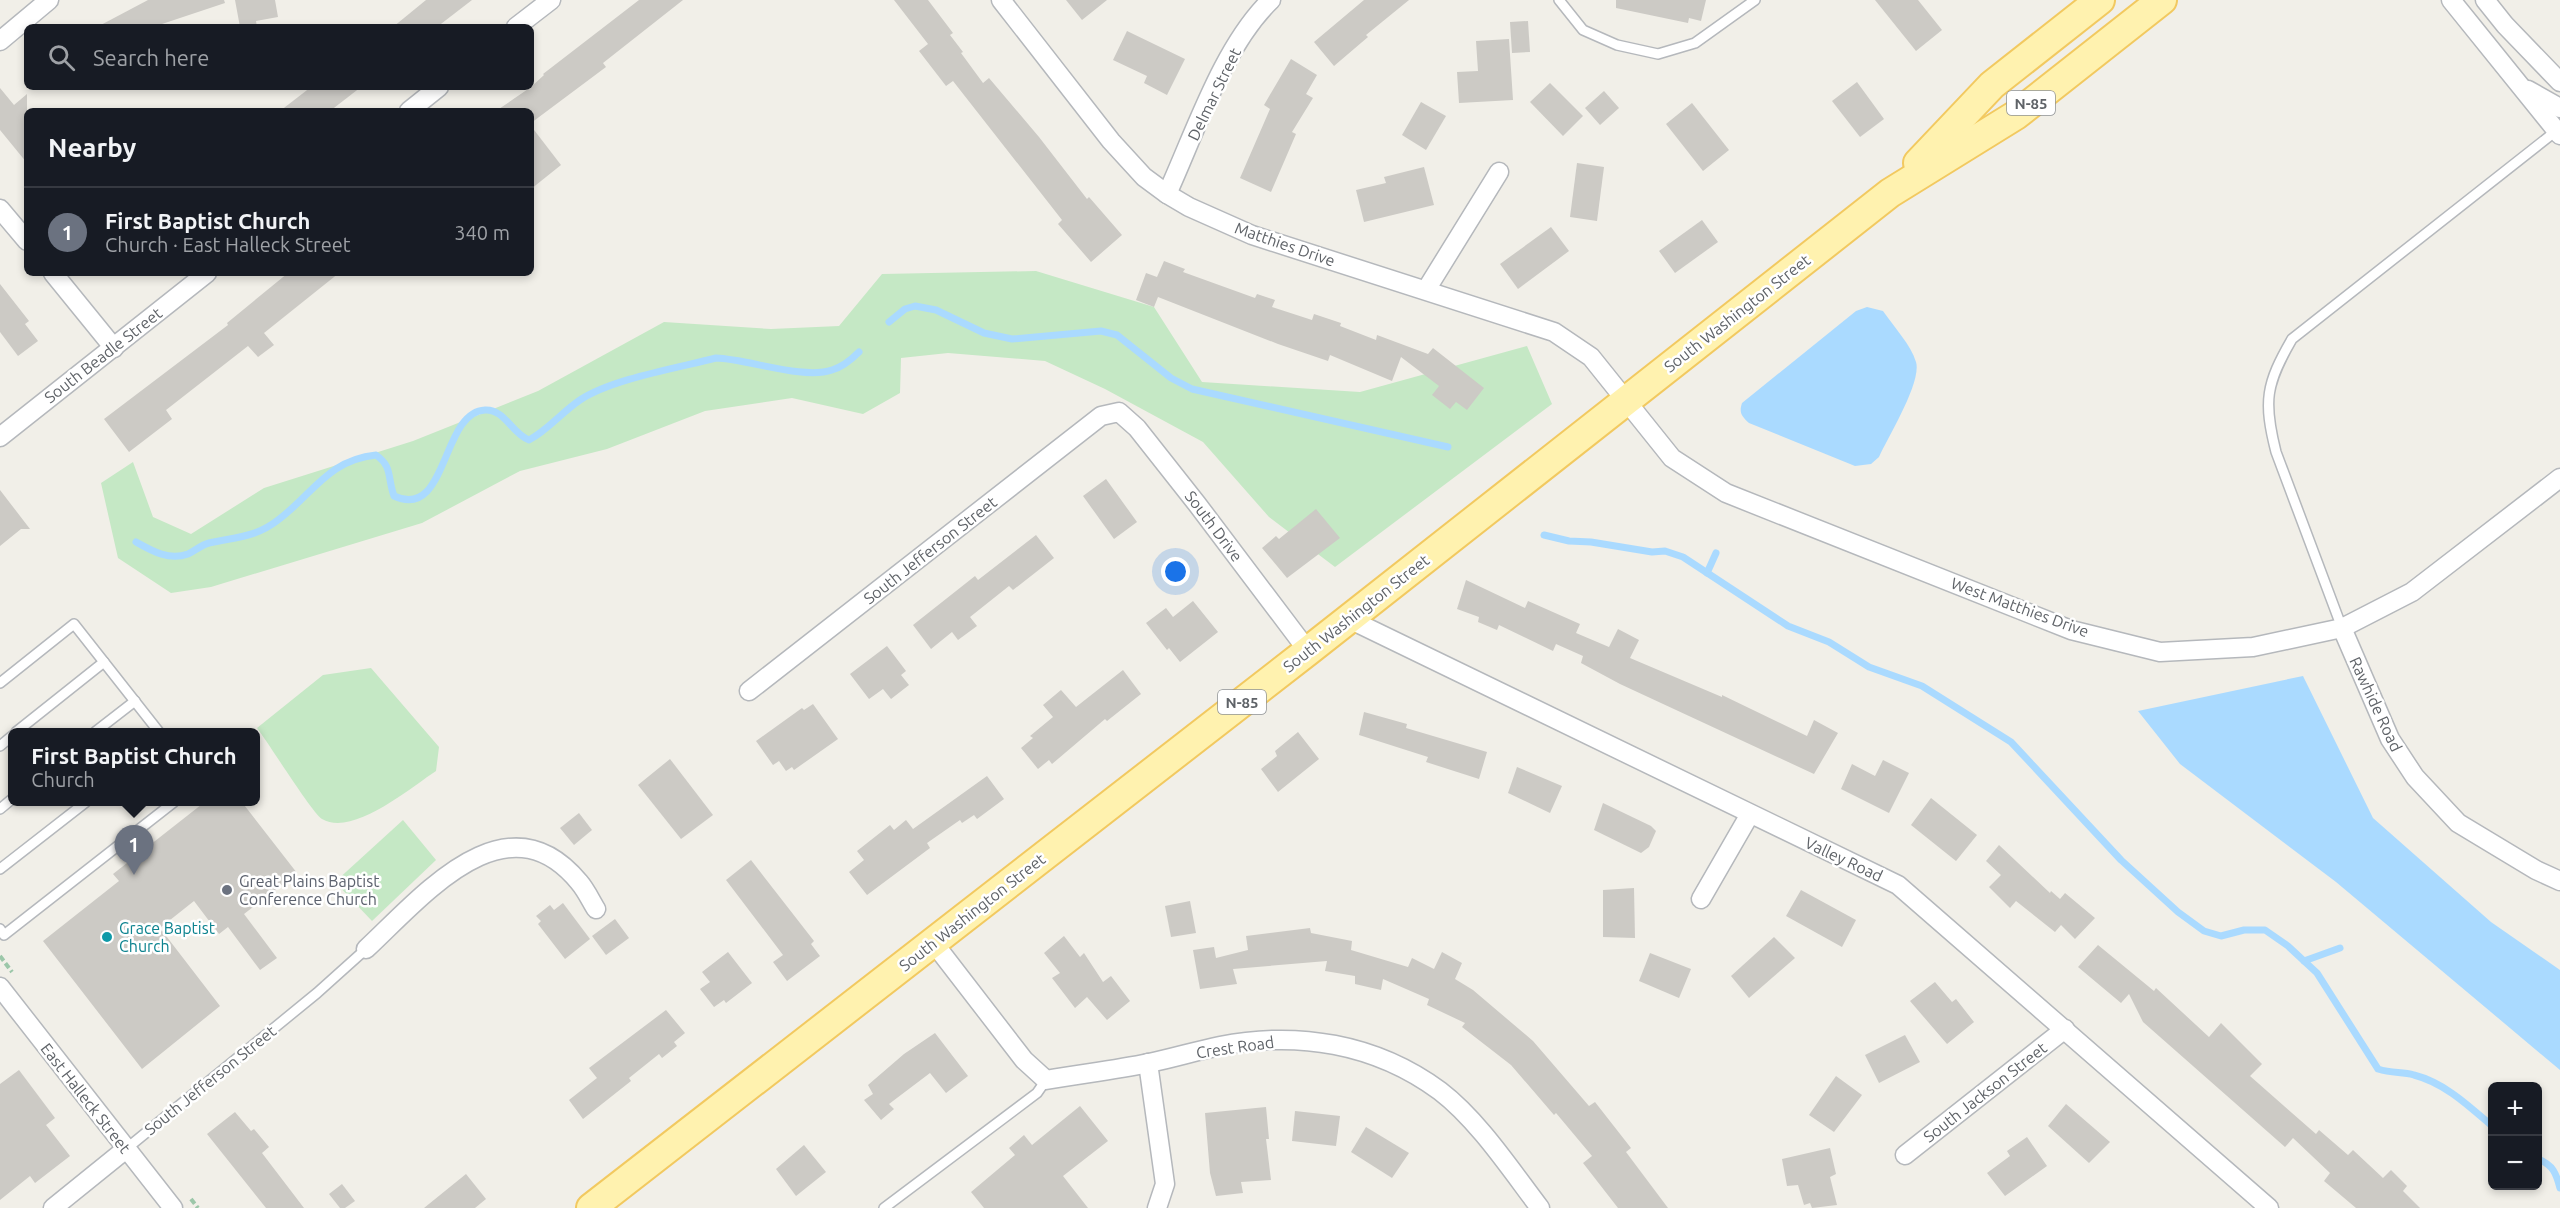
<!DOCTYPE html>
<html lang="en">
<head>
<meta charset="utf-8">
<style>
  :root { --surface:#171b24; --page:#20242c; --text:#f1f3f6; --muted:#9ea1a6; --line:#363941; --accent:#ea4335 }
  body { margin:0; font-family:Ubuntu,sans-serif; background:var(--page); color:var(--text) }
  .controls { position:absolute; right:18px; bottom:18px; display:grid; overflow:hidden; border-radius:9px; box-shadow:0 3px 9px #0003 }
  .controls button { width:54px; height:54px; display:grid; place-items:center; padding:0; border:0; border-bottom:2px solid var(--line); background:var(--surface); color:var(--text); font:30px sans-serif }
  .you { position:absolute; left:1176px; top:572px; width:21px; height:21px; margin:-15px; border:4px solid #fff; border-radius:50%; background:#1a73e8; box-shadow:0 0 0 9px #1a73e833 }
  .badge { display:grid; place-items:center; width:39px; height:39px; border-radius:50%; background:var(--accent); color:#fff; font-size:20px; font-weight:700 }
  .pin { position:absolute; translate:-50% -50px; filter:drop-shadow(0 2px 3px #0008) }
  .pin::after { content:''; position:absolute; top:32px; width:21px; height:18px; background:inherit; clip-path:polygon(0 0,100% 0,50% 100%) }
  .popup { position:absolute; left:8px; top:728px; width:252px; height:78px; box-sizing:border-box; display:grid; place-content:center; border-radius:9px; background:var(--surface); filter:drop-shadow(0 2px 4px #0005); font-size:20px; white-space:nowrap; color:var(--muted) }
  .popup b { font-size:22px; color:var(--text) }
  .popup::after { content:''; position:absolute; left:50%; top:100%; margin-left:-12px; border:12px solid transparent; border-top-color:var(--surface) }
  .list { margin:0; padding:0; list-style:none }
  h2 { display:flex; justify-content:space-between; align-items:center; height:78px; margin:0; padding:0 24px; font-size:26px }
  h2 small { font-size:20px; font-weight:400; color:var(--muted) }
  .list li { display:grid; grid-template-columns:39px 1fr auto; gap:18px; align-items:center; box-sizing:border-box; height:90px; padding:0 24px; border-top:2px solid var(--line) }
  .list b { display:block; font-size:22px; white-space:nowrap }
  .list p { margin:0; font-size:20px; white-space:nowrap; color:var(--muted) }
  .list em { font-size:20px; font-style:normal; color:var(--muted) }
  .icon { flex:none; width:33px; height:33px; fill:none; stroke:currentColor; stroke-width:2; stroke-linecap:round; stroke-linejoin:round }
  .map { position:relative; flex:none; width:2560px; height:1208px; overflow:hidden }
  .search { position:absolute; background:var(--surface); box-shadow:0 3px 9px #0003; left:24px; top:24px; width:510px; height:66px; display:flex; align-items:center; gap:15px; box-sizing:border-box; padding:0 21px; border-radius:9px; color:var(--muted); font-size:22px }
  .panel { position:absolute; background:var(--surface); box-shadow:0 3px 9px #0003; left:24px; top:108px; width:510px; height:168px; border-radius:9px }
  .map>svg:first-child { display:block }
  .green { fill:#c5e8c5 }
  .water { fill:#aadaff }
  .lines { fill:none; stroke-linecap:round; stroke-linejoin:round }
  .stream { stroke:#aadaff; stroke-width:7 }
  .building { fill:#cccac5 }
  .lane-casing { stroke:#b5b8bc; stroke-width:12 }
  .street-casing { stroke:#b5b8bc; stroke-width:21 }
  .primary-casing { stroke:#f2c960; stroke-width:32 }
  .path { stroke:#9cc7a9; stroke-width:4; stroke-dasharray:6 3; stroke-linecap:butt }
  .lane { stroke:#fff; stroke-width:9 }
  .street { stroke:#fff; stroke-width:18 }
  .primary { stroke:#fff2af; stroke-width:28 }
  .worship-dot { fill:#6b7280; stroke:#fff; stroke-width:2 }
  .culture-dot { fill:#0f9aa8; stroke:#fff; stroke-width:2 }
  .labels { text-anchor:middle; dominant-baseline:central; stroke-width:5; stroke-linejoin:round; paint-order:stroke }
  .shield { fill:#fff; stroke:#8f9295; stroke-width:1.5 }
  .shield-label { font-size:15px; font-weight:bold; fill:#5f6368 }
  .street-label { font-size:16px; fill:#5f6368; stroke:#fff }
  .worship-label { font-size:16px; fill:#5b616d; stroke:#fff; text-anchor:start }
  .culture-label { font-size:16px; fill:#0d838f; stroke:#fff; text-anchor:start }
</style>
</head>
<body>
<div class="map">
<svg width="2560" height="1208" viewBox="0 0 2560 1208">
  <rect width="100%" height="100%" fill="#f1efe8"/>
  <g class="green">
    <path d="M1036,271L1154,307L1202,382L1360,392L1527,346L1552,404L1335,567L1269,517L1203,442L1105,389L1045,361L948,353L901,358L900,393L863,414L792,398L705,411L607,449L520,471L422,523L211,587L171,593L118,558L101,483L133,462L153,517L191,534L264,488L413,441L538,391L664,322L771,329L839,326L882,274Z"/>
    <path d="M371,668L439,747L436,771C410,788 353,837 322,819C312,813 268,742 257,728L323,675Z"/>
    <path d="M403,820L436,860L372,921L335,882Z"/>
  </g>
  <g class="water">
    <path d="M1867,307L1883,311C1894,327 1911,345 1916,362C1922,382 1888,437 1879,457L1871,464L1855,466L1749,423C1741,416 1739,412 1742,403L1856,311Z"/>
    <path d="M2303,676L2373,818L2491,922L2560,970V1070L2336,882L2180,764L2138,711Z"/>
  </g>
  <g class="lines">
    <g class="stream">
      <path d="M889,322L905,309L915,306L936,310L984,333L1012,339L1101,331L1117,335L1171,378L1192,389L1448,447"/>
      <path d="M1544,535L1569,541L1591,542L1652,552L1665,551L1683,557L1788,626L1829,642L1869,667L1922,686L2011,742L2121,860L2178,912L2204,931L2221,936L2244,930H2265L2288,946L2317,973L2378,1069C2393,1074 2402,1071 2414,1075C2445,1083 2469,1106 2492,1126"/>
      <path d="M136,542C152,551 169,561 188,554C195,551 201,545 209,543C235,537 255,538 278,520C313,494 328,460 376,455C393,467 387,477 394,496C448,521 441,412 485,410C505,409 512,434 529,440C548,430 562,412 580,400C612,379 677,368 716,358C748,359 803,380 832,370C842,367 851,360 859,352"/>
      <path d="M1707,573L1716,553"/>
      <path d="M2304,961L2340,948"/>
      <path d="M2538,1159C2553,1165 2556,1173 2560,1188"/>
    </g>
  </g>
  <g class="building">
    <path d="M148,0H224L225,3L153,27H97Z"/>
    <path d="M235,0H275L278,17L256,21L257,27H240Z"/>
    <path d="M426,0H472L437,27H393Z"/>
    <path d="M639,0H683L603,63L606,67L531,123V111H496L531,87L544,75L543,74Z"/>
    <path d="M894,0H928L953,33L950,35L963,52L961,53L983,83L989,78L1039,137L1087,199L1089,197L1122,235L1091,262L1058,224L1062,220L953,81L946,86L919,51L928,44Z"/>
    <path d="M1066,0H1107L1082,20Z"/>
    <path d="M1364,0H1409L1366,35L1368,37L1334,66L1314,42Z"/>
    <path d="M1616,0H1706L1701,21L1689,18L1688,23L1616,8Z"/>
    <path d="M1875,0H1918L1942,30L1916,51Z"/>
    <path d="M1528,21L1530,52L1512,53L1510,22Z"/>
    <path d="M1127,31L1185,59L1167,95L1144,83L1147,76L1113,60Z"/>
    <path d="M1509,39L1513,100L1459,103L1457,72L1478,71L1476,41Z"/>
    <path d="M1291,59L1317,75L1306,94L1313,98L1292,132L1296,134L1271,192L1240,178L1270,109L1264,105Z"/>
    <path d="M1857,82L1884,119L1860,137L1832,101Z"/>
    <path d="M1550,83L1583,116L1563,136L1530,102Z"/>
    <path d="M311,87H361L330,111H280Z"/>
    <path d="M0,88L14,105L27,94V163L0,130Z"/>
    <path d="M1604,91L1619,108L1600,125L1585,108Z"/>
    <path d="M1421,102L1446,116L1426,150L1402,135Z"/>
    <path d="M1692,103L1729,150L1703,171L1666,124Z"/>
    <path d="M531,126L561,165L531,189Z"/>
    <path d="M1577,163L1604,167L1597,221L1570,217Z"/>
    <path d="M1424,167L1434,205L1364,222L1356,190L1386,183L1384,177Z"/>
    <path d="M1702,220L1718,242L1675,273L1659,251Z"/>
    <path d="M1551,227L1569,251L1518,289L1500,264Z"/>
    <path d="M1164,261L1185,269L1183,272L1255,298L1257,294L1275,300L1272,307L1312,320L1314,314L1341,323L1340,326L1376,340L1377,335L1428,354L1433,348L1484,388L1467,410L1456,402L1450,409L1432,395L1439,386L1401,357L1392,381L1330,355L1328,361L1278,344L1158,297L1154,307L1136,300L1146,273L1157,277Z"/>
    <path d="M288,273H339L264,333L274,345L258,357L248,346L166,410L172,419L129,452L104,419L228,325L227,323Z"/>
    <path d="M0,284L29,321L25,324L38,341L18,356L0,332Z"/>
    <path d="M1106,479L1137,522L1114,539L1083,496Z"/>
    <path d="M0,490L30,529H21L0,546Z"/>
    <path d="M1316,509L1340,538L1287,578L1262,548L1276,536L1279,539Z"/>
    <path d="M1036,535L1054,558L1013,590L1009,586L970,617L977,626L958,640L952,632L931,649L913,625L975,576L978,580Z"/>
    <path d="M1466,580L1525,608L1528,601L1580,624L1576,633L1609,647L1618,629L1639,640L1630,658L1722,697V695L1807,736L1814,720L1838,733L1814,774L1620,684L1581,663L1583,656L1556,644L1553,651L1499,625L1497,630L1478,622L1479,617L1457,609Z"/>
    <path d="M1193,601L1218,632L1180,662L1169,648L1167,650L1146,623L1166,608L1173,617Z"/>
    <path d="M887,646L906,671L901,675L909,685L891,699L883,689L869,699L850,674Z"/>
    <path d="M1123,670L1141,694L1107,721L1105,719L1052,764L1049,760L1038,769L1021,748L1033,738L1030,736L1053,717L1043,705L1061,690L1076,707Z"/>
    <path d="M813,704L838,739L794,770L792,767L786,771L779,761L773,765L756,741L802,708L804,710Z"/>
    <path d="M1364,712L1407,724L1406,728L1487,752L1479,779L1426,762L1428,757L1359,735Z"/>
    <path d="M1298,732L1319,759L1278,792L1261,769L1277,756L1275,751Z"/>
    <path d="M670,759L713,815L681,839L638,785Z"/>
    <path d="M1883,760L1909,773L1889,813L1841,789L1852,764L1875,776Z"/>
    <path d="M1517,767L1562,786L1550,813L1508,793Z"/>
    <path d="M987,776L1004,799L977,819L974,815L962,823L960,820L927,843L930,848L867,895L849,872L864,860L857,851L890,825L894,830L906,820L913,829Z"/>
    <path d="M1931,798L1977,835L1956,861L1911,825Z"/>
    <path d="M206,801H241L297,873L244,914L277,958L260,970L228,927L219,934L194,901L160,928L220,1006L142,1069L43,941L119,881L113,874Z"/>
    <path d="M1603,803L1651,826L1656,831L1649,847L1641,853L1594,830Z"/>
    <path d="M579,813L592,830L574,845L560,828Z"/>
    <path d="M1999,845L2050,893L2051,891L2060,899L2065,893L2095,918L2075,939L2061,925L2055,932L2016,901L2010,908L1989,887L2001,875L1986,861Z"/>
    <path d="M751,860L814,941L811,944L820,956L787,981L773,962L783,955L726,880Z"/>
    <path d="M1634,888L1635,938L1603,937V890Z"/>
    <path d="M1801,890L1856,920L1842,947L1786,916Z"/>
    <path d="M1190,901L1196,933L1171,937L1165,906Z"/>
    <path d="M563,903L590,939L565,959L538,924L541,921L536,916L550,905L554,910Z"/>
    <path d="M615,919L629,938L606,955L592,936Z"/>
    <path d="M1310,928L1311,933L1352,941L1351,950L1408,967L1412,958L1434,969L1442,952L1462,963L1455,979L1473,990L1533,1041L1589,1106L1595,1102L1631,1148L1626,1152L1668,1208H1618L1583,1163L1592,1156L1556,1113L1554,1115L1511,1065L1462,1027L1465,1023L1427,1005L1429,999L1383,979L1381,990L1355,984V976L1325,971L1327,961L1233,969L1237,984L1200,989L1193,950L1214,947L1216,958L1248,950L1246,936Z"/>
    <path d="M1064,936L1080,957L1084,953L1103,982L1111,976L1130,1001L1107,1020L1087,997L1075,1008L1052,978L1060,973L1044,953Z"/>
    <path d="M1774,937L1795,958L1749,998L1731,976Z"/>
    <path d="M2098,945L2154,991L2156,988L2209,1037L2221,1023L2262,1064L2250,1076L2316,1134L2319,1130L2348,1155L2353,1150L2383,1178L2391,1170L2407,1186L2403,1191L2420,1208H2356L2324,1181L2330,1173L2293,1138L2285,1147L2143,1022L2129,994L2121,1003L2078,967Z"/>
    <path d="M728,952L752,983L726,1003L724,1000L714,1007L700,989L710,982L702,972Z"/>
    <path d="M1650,953L1691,969L1679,998L1639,981Z"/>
    <path d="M1935,982L1952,1002L1956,999L1974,1022L1947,1044L1910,1001Z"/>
    <path d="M666,1010L685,1033L674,1042L677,1046L662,1058L659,1054L629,1078L631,1081L583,1119L569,1100L597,1078L589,1068Z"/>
    <path d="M935,1033L968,1076L946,1093L930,1073L889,1104L894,1109L881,1120L864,1100L873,1094L868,1085L904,1054Z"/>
    <path d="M1905,1035L1920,1062L1879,1083L1865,1055Z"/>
    <path d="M19,1070L55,1118L46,1125L70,1156L35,1183L30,1176L0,1200V1084Z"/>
    <path d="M1836,1076L1862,1095L1834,1132L1809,1115Z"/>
    <path d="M2066,1104L2110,1142L2089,1163L2048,1126Z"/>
    <path d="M1080,1106L1108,1141L1063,1176L1088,1208H984L971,1192L1015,1155L1009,1148L1024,1135L1032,1145Z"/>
    <path d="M1266,1107L1269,1139H1266L1271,1180L1241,1182L1243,1193L1216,1196L1210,1173L1205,1113Z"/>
    <path d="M1295,1111L1340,1116L1336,1146L1292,1141Z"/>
    <path d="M235,1112L251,1131L254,1129L269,1147L262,1153L304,1208H266L207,1134Z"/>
    <path d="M1366,1127L1409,1153L1392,1178L1351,1152Z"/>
    <path d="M2027,1137L2047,1166L2005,1196L1987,1173L2010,1156L2007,1151Z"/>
    <path d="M804,1145L826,1172L796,1196L776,1169Z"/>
    <path d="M1830,1148L1836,1174L1830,1177L1837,1205L1812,1208L1810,1203L1804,1205L1798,1185L1787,1186L1782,1159Z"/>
    <path d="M466,1174L486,1199L475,1208H424Z"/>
    <path d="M342,1184L355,1201L345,1208H340L329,1194Z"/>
  </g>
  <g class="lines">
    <g class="lane-casing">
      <g id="lane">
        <path d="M1559,0L1583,30L1617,45L1658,54L1695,43L1755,0"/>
        <path d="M2342,628L2276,452C2263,401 2266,384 2292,339L2556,131"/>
        <path d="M0,683L74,624L159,732"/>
        <path d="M16,732L104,662"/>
        <path d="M95,732L135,701"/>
        <path d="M0,746L12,736"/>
        <path d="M0,809L12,799"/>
        <path d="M0,869L86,802"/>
        <path d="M0,929L4,935L174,802"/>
        <path d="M126,1149L317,993L366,949"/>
        <path d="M884,1208L1037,1093L1046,1080"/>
      </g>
    </g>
    <g class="street-casing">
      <g id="street">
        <path d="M1001,0L1111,141L1144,177L1167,194L1189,207L1252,235L1554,332L1591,357L1672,458L1726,493L2071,630L2160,652L2253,647L2342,628L2412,592L2560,478"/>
        <path d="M2451,0L2560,135"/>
        <path d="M2485,0L2505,25L2560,82"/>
        <path d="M516,27L551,0"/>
        <path d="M0,41L49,0"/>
        <path d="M2528,90L2560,108"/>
        <path d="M409,111L439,87"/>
        <path d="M1167,194C1195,133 1223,46 1271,0"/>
        <path d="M0,209L27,241"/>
        <path d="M53,273L114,348"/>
        <path d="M1426,290L1499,172"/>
        <path d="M0,437L207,273"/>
        <path d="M1349,619L1898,885L2269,1208"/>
        <path d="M2342,628L2390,739L2415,777L2458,823L2536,870L2560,881"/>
        <path d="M749,691L1101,416L1119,412L1137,428L1197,504L1308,651"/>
        <path d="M1701,899L1750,814"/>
        <path d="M933,942L1024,1060L1046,1080C1080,1074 1115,1070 1149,1063C1173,1058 1196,1051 1220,1046C1297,1031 1375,1043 1440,1091C1478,1120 1511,1170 1540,1208"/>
        <path d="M366,949C422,897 506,794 579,882C586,890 591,901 596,909"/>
        <path d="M0,987L173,1208"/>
        <path d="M1148,1063L1165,1184L1157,1208"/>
        <path d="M1905,1155L2065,1029"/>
        <path d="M53,1208L126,1149"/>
      </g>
    </g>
    <g class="primary-casing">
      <g id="primary">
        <path d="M1918,163L1992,85L2100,0"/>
        <path d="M591,1208L1308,651L1890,193L2016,115L2162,0"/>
      </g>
    </g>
    <g class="path">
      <path d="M0,956L12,972"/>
      <path d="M191,1199L198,1208"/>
    </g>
    <use href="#lane" class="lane"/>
    <use href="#street" class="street"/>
    <use href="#primary" class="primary"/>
  </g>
  <circle class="worship-dot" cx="227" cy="890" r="6"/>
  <circle class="culture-dot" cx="107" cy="937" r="6"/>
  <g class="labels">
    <g class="shield">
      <rect x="2007" y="91" width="48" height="24" rx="4.5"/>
      <rect x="1218" y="690" width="48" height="24" rx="4.5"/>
    </g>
    <g class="shield-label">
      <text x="2031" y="103">N-85</text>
      <text x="1242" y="702">N-85</text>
    </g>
    <g class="street-label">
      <text transform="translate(1214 94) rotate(-64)">Delmar Street</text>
      <text transform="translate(1285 244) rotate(19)">Matthies Drive</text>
      <text transform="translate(1737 313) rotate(-38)">South Washington Street</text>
      <text transform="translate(103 355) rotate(-38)">South Beadle Street</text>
      <text transform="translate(1214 526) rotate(53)">South Drive</text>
      <text transform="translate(930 550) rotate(-38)">South Jefferson Street</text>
      <text transform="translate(2020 607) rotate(20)">West Matthies Drive</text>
      <text transform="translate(1356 613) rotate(-38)">South Washington Street</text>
      <text transform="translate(2376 704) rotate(65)">Rawhide Road</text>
      <text transform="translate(1844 859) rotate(25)">Valley Road</text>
      <text transform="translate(972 912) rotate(-38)">South Washington Street</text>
      <text transform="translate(1235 1047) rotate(-8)">Crest Road</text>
      <text transform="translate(210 1080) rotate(-39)">South Jefferson Street</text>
      <text transform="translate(1985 1092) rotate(-38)">South Jackson Street</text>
      <text transform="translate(86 1098) rotate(52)">East Halleck Street</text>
    </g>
    <g class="worship-label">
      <text x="239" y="881">Great Plains Baptist<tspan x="239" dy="18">Conference Church</tspan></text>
    </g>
    <g class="culture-label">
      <text x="119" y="928">Grace Baptist<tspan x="119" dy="18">Church</tspan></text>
    </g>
  </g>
</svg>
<div class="controls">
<button>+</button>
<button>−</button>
</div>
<div class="you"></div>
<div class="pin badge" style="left:134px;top:875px;background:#6b7280">1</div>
<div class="popup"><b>First Baptist Church</b>Church</div>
<div class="search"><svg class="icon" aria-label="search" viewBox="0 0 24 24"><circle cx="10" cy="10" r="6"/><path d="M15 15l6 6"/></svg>Search here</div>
<section class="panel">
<h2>Nearby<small></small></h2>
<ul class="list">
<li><span class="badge" style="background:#6b7280">1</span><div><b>First Baptist Church</b><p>Church · East Halleck Street</p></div><em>340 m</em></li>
</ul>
</section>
</div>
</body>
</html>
